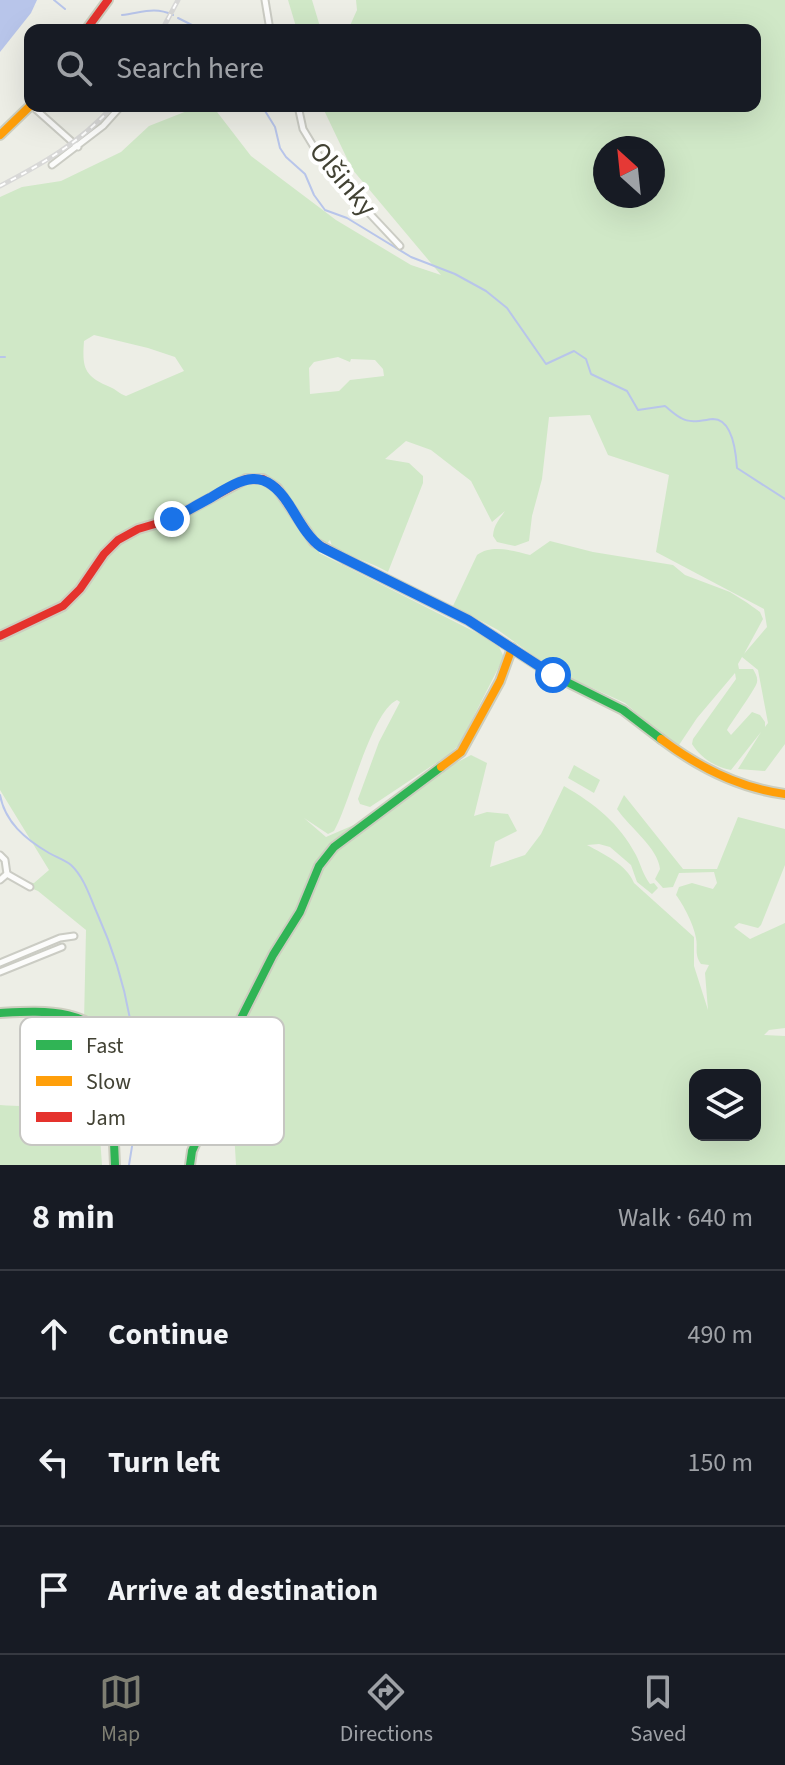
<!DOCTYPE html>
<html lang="en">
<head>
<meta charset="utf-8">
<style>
  :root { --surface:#171b24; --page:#20242c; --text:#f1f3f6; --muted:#9ea1a6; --line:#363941; --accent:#7e7e72 }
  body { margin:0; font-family:"Source Sans 3",sans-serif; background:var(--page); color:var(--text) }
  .controls { position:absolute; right:24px; bottom:24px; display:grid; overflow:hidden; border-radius:16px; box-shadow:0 8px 32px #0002 }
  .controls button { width:72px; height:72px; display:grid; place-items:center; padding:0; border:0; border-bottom:2px solid var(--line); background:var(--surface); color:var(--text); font:40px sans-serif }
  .compass { position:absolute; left:593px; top:136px; width:72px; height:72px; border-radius:50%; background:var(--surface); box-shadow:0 8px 32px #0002; rotate:333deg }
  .stop { position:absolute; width:24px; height:24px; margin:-18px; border:6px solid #1a73e8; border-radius:50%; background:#fff }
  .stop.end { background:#1a73e8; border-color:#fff; box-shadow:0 2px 8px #0008 }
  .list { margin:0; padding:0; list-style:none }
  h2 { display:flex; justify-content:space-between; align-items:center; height:104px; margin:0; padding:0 32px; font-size:34px }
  h2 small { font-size:26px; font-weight:400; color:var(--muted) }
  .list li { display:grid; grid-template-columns:52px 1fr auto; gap:24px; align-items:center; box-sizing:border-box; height:128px; padding:0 32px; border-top:2px solid var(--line) }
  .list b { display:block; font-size:30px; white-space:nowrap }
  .list em { font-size:26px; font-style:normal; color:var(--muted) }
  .icon { flex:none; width:44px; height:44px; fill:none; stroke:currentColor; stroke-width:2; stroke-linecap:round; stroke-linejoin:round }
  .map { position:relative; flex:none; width:785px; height:1165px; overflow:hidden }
  .search { position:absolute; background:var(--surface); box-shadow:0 8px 32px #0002; left:24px; right:24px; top:24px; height:88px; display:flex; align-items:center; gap:20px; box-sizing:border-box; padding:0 28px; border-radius:16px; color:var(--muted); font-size:30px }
  .sheet { height:488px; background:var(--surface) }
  nav { display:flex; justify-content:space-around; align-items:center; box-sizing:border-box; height:112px; border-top:2px solid var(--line); background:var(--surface); font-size:22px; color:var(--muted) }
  nav a { display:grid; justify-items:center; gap:4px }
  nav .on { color:var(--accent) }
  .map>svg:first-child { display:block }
  .green { fill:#d0e8c7; fill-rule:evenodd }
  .water { fill:#b8c5ea }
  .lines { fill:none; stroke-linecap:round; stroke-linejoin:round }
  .stream { stroke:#b8c5ea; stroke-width:2 }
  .street-casing { stroke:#cbccc4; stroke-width:9 }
  .fast-casing { stroke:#cccebf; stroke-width:12 }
  .slow-casing { stroke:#cccebf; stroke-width:12 }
  .jam-casing { stroke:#cccebf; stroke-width:12 }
  .street { stroke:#fcfcfb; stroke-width:5 }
  .fast { stroke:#30b455; stroke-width:8 }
  .slow { stroke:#ff9f0a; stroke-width:8 }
  .jam { stroke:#e5322d; stroke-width:8 }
  .rail-casing { stroke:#d8d8d7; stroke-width:5 }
  .rail { stroke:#fff; stroke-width:2; stroke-dasharray:6; stroke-linecap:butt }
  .route { stroke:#1a73e8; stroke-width:10 }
  .labels { text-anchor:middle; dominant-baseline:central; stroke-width:8; stroke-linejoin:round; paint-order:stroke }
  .street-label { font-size:28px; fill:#424234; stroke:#fff }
  .key { fill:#fff; stroke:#c6c6c2; stroke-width:2 }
  .key-label { font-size:22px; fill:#424234 }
</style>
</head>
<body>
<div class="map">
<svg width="785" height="1165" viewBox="0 0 785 1165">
  <rect width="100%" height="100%" fill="#edeee6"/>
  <g class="green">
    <path d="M288,0H312L321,30H297Z"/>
    <path d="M356,0H785V744L765,771L738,769L761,732L731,770C715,767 701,758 692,744L693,739L736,679L735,673L697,718L677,748L625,703L555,671L498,630L453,606L477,555C492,544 514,551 530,555L550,541L593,552L673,565L685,575L730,592L746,602L760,612L763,619L744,654L767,627L764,609L656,552L669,475L608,455L590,415L549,417L542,479L532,516L529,541L515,546L497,542L493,536C494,524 499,520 505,511L492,522L471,481L431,450L406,441L385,459L409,463L423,476V483L388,572C370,562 352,557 333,549L330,540L319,553L483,636L499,647L504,657L459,745L448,755L370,807L360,804L358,799L379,742L400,702L397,700C371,712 350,803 334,831L328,834L304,818L326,837L393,808L452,765L471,755L487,763L474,816L487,812L508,814L517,831L495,842L490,867L525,855L541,834L564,786C595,804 619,823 636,855C641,865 643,875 650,884L654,883L658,888L652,894L637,882L631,865L610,847L599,844L587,845C605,855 626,864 634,883L694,937V966L708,1010L705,973L709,965L701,964C694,954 698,948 696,938C694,925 683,904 676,895L679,887L692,883L713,889L717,883L714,872L679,873L673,887L663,888L655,879L660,869C658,848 630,828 617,809L624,795L683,869H717L738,817L785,829V865L761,925L758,928L739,923L734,927L750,939L785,923V1028L769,1030L764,1035L785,1036V1165H236L234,1131L205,1142L141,1133L108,1034L84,1022L86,930L38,891L12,880L34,883L49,870L0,790V197L22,187L61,181L121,152L149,126L187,111L214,108L251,156L336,220L411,265L441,275L352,169L322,106H755V30H348L357,10ZM605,148H653V196H605ZM94,335L148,348L175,357L184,371L126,396C119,394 116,389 110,387C84,376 82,368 84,341ZM338,357L350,362L351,359L375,360L383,369L384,376L350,380L339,391L310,394L309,368L314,362ZM742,657L758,670L768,723L765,727V722L760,715L752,712L731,735L727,730C732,721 757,687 757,682C758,677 755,673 753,669H739L738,664ZM695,1075H755V1135H695Z"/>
    <path d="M574,765L600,780L594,793L568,778Z"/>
    <path d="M89,1096L98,1110L102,1165H0V1105C28,1107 63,1107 89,1096Z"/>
  </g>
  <path class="water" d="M0,0H37L31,13L0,52Z"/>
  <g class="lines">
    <g class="stream">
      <path d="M54,0L65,9"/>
      <path d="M122,15C141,13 154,6 173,15"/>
      <path d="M178,18L202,30"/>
      <path d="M262,106L275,127L280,148L286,157L305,174L314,195L325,210L347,218L411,257L455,274L486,291L507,308L546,364L574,351L586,359L591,374L627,391L638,410L665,406C670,410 675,415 681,418C691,424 703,420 713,419C733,419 736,453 737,468L785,499"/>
      <path d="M0,357H5"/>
      <path d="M0,795C5,822 25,839 49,853C56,857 65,860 71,865C84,877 90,897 97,913C133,993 145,1079 129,1165"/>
    </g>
    <g class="street-casing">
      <g id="street">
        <path d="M265,0L270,30"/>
        <path d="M32,106L78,147"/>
        <path d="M298,106L303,129L326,167L400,246"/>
        <path d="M52,165L103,126L121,106"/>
        <path d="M0,855L5,860L7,874L0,880"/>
        <path d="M7,874L30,887"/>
        <path d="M0,963L60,938L74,936"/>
        <path d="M0,972L62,947"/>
      </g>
    </g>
    <g class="fast-casing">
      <g id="fast">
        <path d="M345,559L468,620L553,675L623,710L661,739"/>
        <path d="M0,1013C38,1011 101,1006 110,1054L115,1165"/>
        <path d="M190,1165L192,1151L205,1122L213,1084L224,1052L273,955L300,912L319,866L334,847L441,767"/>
      </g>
    </g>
    <g class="slow-casing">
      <g id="slow">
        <path d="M0,135L30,106"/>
        <path d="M661,739C698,767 738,788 785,794"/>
        <path d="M441,767L461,752L500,681L512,648"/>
      </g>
    </g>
    <g class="jam-casing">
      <g id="jam">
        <path d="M86,30L108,0"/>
        <path d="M0,636L63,606L80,589L104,554L118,540L138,529L172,519L246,479H263L277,488L314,542L345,559"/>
      </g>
    </g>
    <use href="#street" class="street"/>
    <use href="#fast" class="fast"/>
    <use href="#slow" class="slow"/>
    <use href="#jam" class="jam"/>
    <g class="rail-casing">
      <g id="rail">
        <path d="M162,30L178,0"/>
        <path d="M0,186C42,164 81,142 113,106"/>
      </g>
    </g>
    <use href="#rail" class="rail"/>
  </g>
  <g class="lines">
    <path class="route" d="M172,519C185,512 197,505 210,498C242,479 263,465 288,503C298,518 306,536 321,547L468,620L553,675"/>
  </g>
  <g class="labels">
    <g class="street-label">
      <text transform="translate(343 179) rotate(50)">Olšinky</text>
    </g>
  </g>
  <rect x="20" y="1017" width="264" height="128" rx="12" class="key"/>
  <rect x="36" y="1040" width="36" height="10" fill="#30b455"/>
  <rect x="36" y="1076" width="36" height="10" fill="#ff9f0a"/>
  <rect x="36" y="1112" width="36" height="10" fill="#e5322d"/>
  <g class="key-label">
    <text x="86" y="1053">Fast</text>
    <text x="86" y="1089">Slow</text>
    <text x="86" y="1125">Jam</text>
  </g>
</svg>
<div class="controls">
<button><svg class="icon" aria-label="layers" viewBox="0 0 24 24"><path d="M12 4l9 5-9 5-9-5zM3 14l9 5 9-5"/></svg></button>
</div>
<svg class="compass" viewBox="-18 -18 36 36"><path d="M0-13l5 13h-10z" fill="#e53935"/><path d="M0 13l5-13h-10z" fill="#9ea1a6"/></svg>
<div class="stop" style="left:553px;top:675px"></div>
<div class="stop end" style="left:172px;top:519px"></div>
<div class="search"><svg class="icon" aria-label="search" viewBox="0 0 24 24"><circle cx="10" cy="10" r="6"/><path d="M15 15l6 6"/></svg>Search here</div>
</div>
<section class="sheet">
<h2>8 min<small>Walk · 640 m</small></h2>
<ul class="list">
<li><svg class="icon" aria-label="ahead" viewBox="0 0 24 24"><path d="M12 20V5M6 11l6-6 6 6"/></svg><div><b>Continue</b></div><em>490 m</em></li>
<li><svg class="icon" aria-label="left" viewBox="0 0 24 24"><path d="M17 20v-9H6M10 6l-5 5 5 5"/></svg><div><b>Turn left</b></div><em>150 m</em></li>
<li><svg class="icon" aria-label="arrive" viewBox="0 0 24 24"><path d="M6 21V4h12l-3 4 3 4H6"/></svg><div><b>Arrive at destination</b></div></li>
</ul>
</section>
<nav>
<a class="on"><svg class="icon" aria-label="map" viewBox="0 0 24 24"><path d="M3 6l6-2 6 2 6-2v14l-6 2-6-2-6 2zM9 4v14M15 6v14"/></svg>Map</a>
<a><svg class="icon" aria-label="directions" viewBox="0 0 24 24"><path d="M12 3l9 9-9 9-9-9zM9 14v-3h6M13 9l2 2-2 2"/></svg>Directions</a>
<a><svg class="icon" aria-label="saved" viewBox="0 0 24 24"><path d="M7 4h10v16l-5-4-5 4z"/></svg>Saved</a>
</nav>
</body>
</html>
